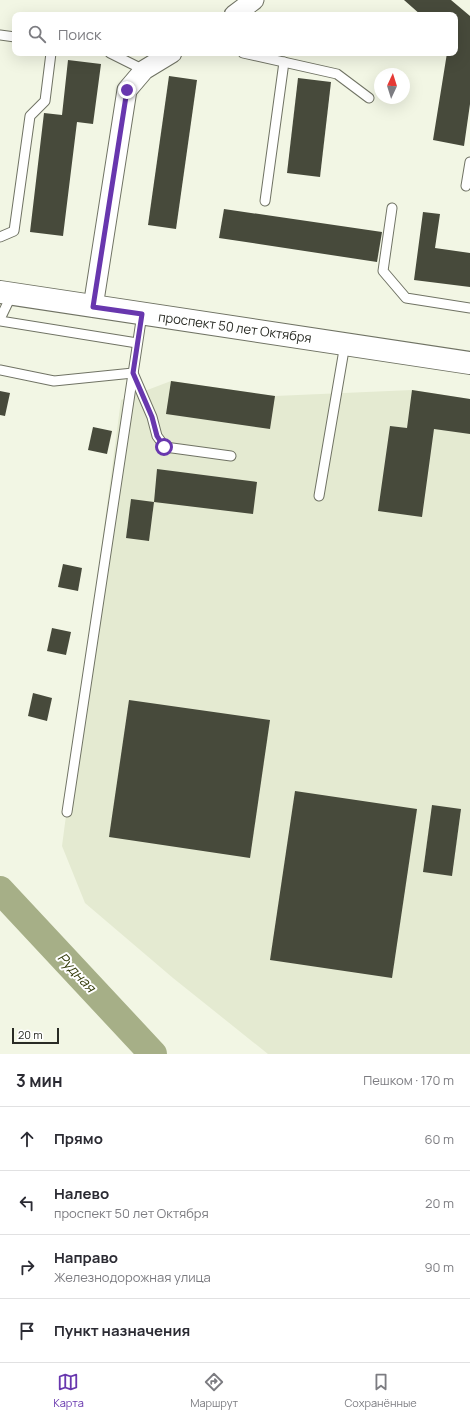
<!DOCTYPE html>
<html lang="ru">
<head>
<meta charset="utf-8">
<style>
  :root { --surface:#fff; --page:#f7f7f7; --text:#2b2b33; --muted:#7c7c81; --line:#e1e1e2; --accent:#6837ae }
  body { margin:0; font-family:Manrope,sans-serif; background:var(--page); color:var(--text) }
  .compass { position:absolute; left:374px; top:68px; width:36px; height:36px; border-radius:50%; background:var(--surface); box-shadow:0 4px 16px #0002; rotate:4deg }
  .scale { position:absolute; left:12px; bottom:10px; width:47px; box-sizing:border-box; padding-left:4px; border:2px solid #292b24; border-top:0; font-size:11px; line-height:14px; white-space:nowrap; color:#292b24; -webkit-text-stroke:3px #fff; paint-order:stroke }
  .stop { position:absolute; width:12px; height:12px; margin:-9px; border:3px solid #6837ae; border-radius:50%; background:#fff }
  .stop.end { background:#6837ae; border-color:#fff; box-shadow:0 1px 4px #0008 }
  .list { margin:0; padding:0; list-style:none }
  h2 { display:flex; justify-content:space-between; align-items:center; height:52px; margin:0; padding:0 16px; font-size:17px }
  h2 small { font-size:13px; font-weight:400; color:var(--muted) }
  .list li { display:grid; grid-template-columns:26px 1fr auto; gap:12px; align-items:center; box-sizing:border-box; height:64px; padding:0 16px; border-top:1px solid var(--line) }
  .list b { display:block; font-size:15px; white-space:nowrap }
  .list p { margin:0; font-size:13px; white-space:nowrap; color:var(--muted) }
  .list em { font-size:13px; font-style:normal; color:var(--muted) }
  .icon { flex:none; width:22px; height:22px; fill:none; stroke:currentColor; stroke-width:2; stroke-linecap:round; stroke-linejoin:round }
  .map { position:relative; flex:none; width:470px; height:1054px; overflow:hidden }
  .search { position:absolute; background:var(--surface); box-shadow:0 4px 16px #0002; left:12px; right:12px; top:12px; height:44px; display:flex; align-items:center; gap:10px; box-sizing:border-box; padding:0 14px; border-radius:8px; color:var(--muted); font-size:15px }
  .sheet { height:308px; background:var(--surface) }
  nav { display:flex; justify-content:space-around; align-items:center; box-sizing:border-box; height:56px; border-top:1px solid var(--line); background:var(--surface); font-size:11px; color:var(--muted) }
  nav a { display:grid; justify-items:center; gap:2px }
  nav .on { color:var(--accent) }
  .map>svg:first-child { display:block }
  .built { fill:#e4ead1 }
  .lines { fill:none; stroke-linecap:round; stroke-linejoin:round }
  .river { stroke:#a6af87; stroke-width:28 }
  .building { fill:#474a3b }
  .lane-casing { stroke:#707364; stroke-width:11 }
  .street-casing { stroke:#707364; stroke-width:21 }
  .primary-casing { stroke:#707364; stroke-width:24 }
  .lane { stroke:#fff; stroke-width:9 }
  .street { stroke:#fff; stroke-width:19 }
  .primary { stroke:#fff; stroke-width:22 }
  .route { stroke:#6837ae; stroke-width:5 }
  .labels { text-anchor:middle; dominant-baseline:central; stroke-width:4; stroke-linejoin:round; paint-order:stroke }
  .street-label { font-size:13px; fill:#292b24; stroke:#fff }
  .water-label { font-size:14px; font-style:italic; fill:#343c0b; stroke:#fff }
</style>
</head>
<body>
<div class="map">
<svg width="470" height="1054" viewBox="0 0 470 1054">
  <rect width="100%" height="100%" fill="#f2f6e4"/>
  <path class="built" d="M171,381L275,396L412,390L470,399V1054H268L173,978L85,903L62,846L121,400Z"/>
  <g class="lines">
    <path class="river" d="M0,890L153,1054"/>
  </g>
  <g class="building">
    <path d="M404,0H451L470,16V104L464,146L433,140L447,53H455V15H421Z"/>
    <path d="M68,60L101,64L93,124L77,122L63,236L30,232L44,113L62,115Z"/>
    <path d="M169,76L197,80L176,229L148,225Z"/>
    <path d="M298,78L331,82L320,177L287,173Z"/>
    <path d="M224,209L382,232L377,262L219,238Z"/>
    <path d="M423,212L440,214L435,248L470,253V287L414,280Z"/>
    <path d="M171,381L275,396L270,429L166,414Z"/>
    <path d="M412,390L470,399V434L434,429L422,517L378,511L390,426L407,428Z"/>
    <path d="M0,391L10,393L5,416L0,415Z"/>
    <path d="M93,427L112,431L107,454L88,450Z"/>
    <path d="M157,469L257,482L253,514L154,502Z"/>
    <path d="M131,499L154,502L149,541L126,538Z"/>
    <path d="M63,564L82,568L78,591L58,587Z"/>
    <path d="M52,628L71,632L66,655L47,651Z"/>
    <path d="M33,693L52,698L47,721L28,716Z"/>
    <path d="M129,700L270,720L250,858L109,837Z"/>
    <path d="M295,791L417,809L392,978L270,960Z"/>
    <path d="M432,805L461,809L452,876L423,872Z"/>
  </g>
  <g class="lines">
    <g class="lane-casing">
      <g id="lane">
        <path d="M0,35L15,37"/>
        <path d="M110,53L144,70"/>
        <path d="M243,53L337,74L369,98"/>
        <path d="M466,186L470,162"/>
        <path d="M265,201L284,62"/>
        <path d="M392,208L383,271L406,298L470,308"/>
        <path d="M0,237L14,231L30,116L45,101L51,53"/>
        <path d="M0,319L12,294"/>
        <path d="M0,321L137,343"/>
        <path d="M0,370L54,381L133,373L152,417L157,436L165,447L231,456"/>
        <path d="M319,496L345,344"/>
        <path d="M67,812L142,314"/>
      </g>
    </g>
    <g class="street-casing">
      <g id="street">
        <path d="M234,15L254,0"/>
        <path d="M93,307L127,90L144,70L172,53"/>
      </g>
    </g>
    <g class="primary-casing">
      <path id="primary" d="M0,292L470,363"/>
    </g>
    <use href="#lane" class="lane"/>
    <use href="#street" class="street"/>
    <use href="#primary" class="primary"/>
  </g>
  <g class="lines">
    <path class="route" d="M127,90L93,307L142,314L133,373L152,417L157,436L164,447"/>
  </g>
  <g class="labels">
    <g class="street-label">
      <text transform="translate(235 327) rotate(8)">проспект 50 лет Октября</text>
    </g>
    <g class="water-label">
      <text transform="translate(77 972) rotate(47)">Рудная</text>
    </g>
  </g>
</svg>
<svg class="compass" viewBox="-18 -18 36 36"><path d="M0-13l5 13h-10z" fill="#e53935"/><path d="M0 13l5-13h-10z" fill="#7c7c81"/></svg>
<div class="scale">20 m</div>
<div class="stop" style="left:164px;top:447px"></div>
<div class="stop end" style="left:127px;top:90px"></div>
<div class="search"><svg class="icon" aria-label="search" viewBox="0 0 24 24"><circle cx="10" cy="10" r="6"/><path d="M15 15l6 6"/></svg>Поиск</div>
</div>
<section class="sheet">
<h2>3 мин<small>Пешком · 170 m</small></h2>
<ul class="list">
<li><svg class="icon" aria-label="ahead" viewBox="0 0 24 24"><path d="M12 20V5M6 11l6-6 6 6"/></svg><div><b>Прямо</b></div><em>60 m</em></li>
<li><svg class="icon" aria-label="left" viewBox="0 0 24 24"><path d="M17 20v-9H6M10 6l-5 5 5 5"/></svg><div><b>Налево</b><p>проспект 50 лет Октября</p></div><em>20 m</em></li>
<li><svg class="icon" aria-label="right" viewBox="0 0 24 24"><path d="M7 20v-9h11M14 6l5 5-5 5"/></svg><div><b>Направо</b><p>Железнодорожная улица</p></div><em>90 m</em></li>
<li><svg class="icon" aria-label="arrive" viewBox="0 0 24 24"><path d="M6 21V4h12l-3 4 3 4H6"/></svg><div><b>Пункт назначения</b></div></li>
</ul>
</section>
<nav>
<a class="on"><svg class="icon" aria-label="map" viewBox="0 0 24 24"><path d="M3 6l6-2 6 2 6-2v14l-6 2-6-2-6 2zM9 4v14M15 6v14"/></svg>Карта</a>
<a><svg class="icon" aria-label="directions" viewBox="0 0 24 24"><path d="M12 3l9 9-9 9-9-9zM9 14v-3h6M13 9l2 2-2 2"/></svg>Маршрут</a>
<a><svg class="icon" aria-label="saved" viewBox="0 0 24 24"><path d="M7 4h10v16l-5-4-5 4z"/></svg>Сохранённые</a>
</nav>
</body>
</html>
